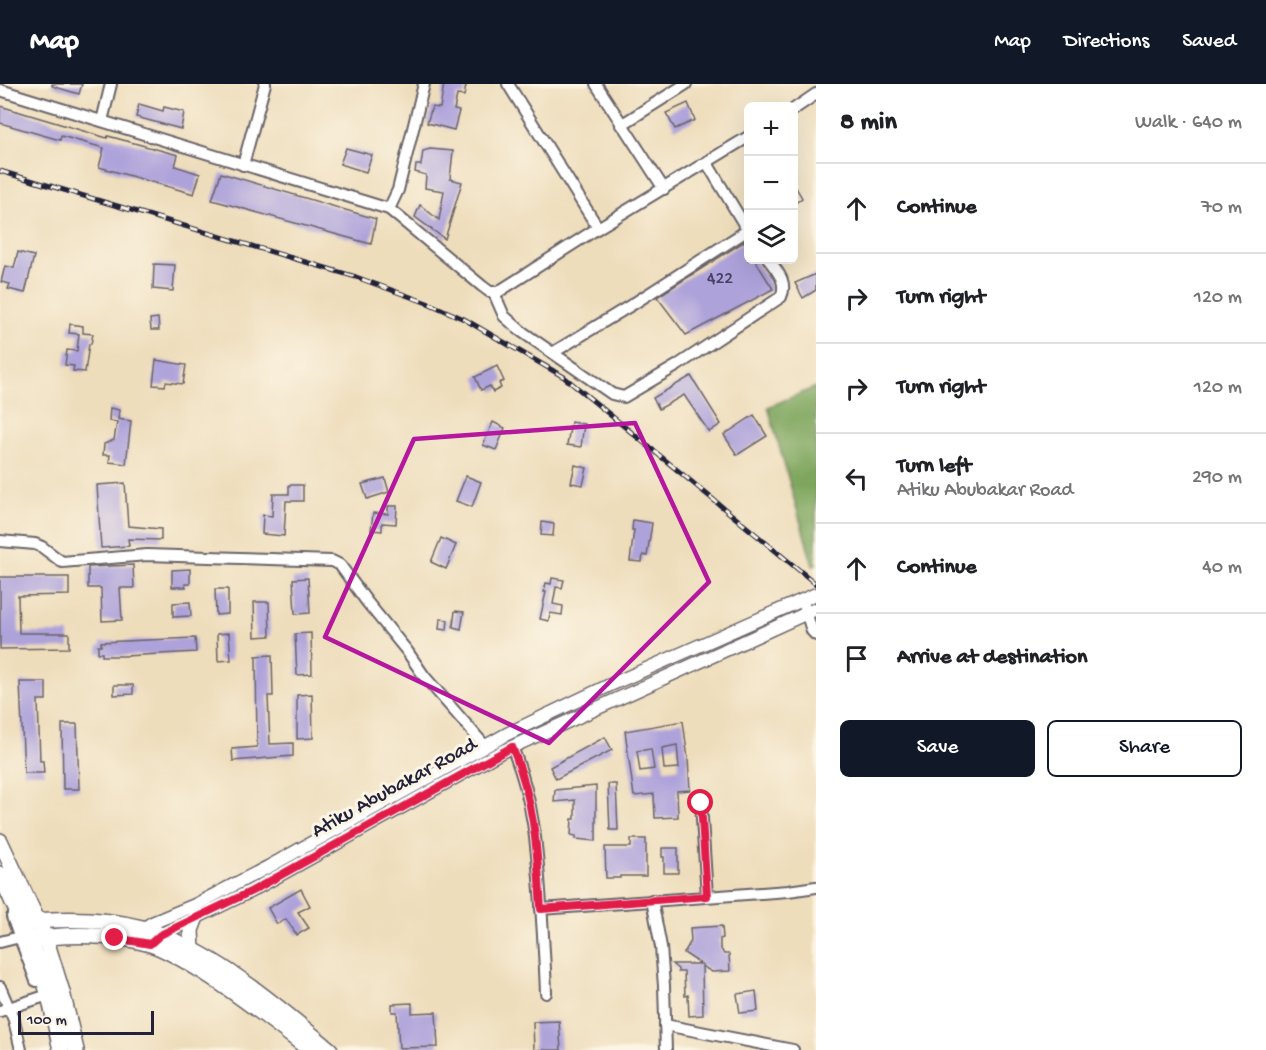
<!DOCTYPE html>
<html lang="en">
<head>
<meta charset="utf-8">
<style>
  :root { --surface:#fff; --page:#f6f6f6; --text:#202124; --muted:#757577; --line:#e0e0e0; --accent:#111827 }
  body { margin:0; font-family:"Gochi Hand",sans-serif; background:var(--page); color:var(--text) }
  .controls { position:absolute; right:18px; top:18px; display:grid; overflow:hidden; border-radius:9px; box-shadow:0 6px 24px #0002 }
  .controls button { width:54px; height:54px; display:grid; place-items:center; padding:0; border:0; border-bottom:2px solid var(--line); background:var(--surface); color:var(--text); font:30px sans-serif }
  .scale { position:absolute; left:18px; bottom:15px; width:136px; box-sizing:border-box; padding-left:6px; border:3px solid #22223b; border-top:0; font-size:16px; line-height:21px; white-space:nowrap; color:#22223b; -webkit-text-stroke:4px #fcf5e5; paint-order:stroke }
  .stop { position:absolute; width:18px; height:18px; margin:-14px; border:4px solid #e11d48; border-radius:50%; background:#fff }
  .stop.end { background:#e11d48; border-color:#fff; box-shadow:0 2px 6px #0008 }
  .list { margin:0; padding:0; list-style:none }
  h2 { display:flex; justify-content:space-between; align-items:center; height:78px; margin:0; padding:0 24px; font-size:26px }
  h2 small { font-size:20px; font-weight:400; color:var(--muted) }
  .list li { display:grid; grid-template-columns:39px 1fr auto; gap:18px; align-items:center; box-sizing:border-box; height:90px; padding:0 24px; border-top:2px solid var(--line) }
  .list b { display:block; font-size:22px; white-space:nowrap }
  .list p { margin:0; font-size:20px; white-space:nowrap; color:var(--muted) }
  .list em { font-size:20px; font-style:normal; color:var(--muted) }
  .actions { display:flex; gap:12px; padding:18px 24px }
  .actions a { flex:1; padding:14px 0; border:2px solid var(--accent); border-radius:9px; text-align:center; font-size:21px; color:var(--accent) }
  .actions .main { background:var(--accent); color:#fff }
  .icon { flex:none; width:33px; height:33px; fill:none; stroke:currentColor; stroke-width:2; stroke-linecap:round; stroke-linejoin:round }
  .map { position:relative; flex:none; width:816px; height:966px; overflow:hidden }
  header { display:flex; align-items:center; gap:36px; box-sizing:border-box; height:84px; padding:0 30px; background:var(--accent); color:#fff }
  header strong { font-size:28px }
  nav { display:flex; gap:33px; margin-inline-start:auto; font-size:21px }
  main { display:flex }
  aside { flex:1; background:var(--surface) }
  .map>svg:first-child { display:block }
  .forest { fill:#7ea65d; stroke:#50644c; stroke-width:1.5 }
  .building { fill:#ada2da; fill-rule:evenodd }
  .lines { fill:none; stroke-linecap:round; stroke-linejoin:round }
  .minor-casing { stroke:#696368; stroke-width:14 }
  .tertiary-casing { stroke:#696368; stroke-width:15 }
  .primary-casing { stroke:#696368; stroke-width:18 }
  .minor { stroke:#fff; stroke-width:10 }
  .tertiary { stroke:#fff; stroke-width:12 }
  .primary { stroke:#fff; stroke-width:15 }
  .rail-casing { stroke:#22223b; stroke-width:5 }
  .rail { stroke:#fcf5e5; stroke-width:3; stroke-dasharray:9; stroke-linecap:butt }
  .route { stroke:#e11d48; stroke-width:8 }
  .marked { fill:none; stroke:#b5179e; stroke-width:4.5; stroke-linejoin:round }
  .labels { text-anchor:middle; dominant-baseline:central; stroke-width:6; stroke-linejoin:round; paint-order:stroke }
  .number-label { font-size:18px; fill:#454263 }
  .street-label { font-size:21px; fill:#22223b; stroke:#fcf5e5 }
</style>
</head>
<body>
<header>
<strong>Map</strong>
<nav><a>Map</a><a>Directions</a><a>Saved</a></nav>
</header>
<main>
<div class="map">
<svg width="816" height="966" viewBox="0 0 816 966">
  <rect width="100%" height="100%" fill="#fcf5e5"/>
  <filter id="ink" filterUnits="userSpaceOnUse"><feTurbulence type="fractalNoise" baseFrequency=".0167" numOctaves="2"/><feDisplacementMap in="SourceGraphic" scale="12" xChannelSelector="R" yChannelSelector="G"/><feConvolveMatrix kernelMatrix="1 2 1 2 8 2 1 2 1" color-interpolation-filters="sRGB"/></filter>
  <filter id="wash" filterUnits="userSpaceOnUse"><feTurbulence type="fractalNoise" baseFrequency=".008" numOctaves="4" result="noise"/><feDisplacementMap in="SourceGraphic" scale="24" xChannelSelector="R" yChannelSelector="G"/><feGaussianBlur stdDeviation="1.35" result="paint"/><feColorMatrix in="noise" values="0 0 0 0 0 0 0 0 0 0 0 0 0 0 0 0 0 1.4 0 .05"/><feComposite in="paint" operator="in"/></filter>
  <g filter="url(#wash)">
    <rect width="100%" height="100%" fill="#edb"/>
    <path class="forest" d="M816,303V480L813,482L768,323Z"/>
    <g id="blocks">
      <g class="building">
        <path d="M52,0H82L79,10L52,2Z"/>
        <path d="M444,0L466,2L464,12L457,11L454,26L459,27L454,46L427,39L432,23L440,24Z"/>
        <path d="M688,19L695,36L675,45L666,29Z"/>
        <path d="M139,20L163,27L164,23L184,28L181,45L136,33Z"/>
        <path d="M0,22L107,54L108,52L178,71L175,82L200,90L194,110L99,83L104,64L61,52L60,56L0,39Z"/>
        <path d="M346,64L372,71L366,88L340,80Z"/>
        <path d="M430,65L453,67L450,95L462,98L445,155L415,133L420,121L439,136L444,107L425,104L426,91L415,88L416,81H421L423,67Z"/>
        <path d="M221,89L376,135L371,160L212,116Z"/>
        <path d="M794,100L802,114L794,120Z"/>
        <path d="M745,157L748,164V176H755L773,205L686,251L657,213Z"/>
        <path d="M18,168L34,172L25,209L8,205L10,200L1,198L5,182L14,184Z"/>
        <path d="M154,180L175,181L173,207L153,205Z"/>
        <path d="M816,190V206L803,214L795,199Z"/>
        <path d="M158,234L159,246H151L150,235Z"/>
        <path d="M70,240L83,242V249L93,250L91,260H89L85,288L73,287L74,282L65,281L67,266L77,267L79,250L69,249Z"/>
        <path d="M156,276L186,281L183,300L166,298L165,302L153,301Z"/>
        <path d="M497,282L504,297L499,299L501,304L493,308L490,302L481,306L475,293Z"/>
        <path d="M691,292L721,340L709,348L684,311L659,325L653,314Z"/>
        <path d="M110,324L119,326L118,335L131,337L126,380L109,378L110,371H103L104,360L114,356L117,338L109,337Z"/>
        <path d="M754,331L767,352L737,371L724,351Z"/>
        <path d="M493,338L505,344L496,366L483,361Z"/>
        <path d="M571,338L584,340L581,363L567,361Z"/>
        <path d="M575,381L587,384L583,401L571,399Z"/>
        <path d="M466,392L481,398L472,423L456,417Z"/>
        <path d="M385,394L389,408L367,415L362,400Z"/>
        <path d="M125,399L128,442L161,445V456L128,455L129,462L101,464L97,401Z"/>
        <path d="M289,401H303V417H286L284,452L262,450L263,431L272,432L273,410H289Z"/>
        <path d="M388,422H397L396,440L382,439V447L371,446L373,429L388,430Z"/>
        <path d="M633,436L652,439L647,472L643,471L642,478L630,477L634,446H632Z"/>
        <path d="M542,438L554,440L553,452L541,451Z"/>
        <path d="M441,454L456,461L446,485L431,478Z"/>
        <path d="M133,481L134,504H120L122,536L102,537L101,504H88V483Z"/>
        <path d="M190,485V500H185L186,503H172V486Z"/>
        <path d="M0,493H69V511L18,512L19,549H69V564L0,565Z"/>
        <path d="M308,494L310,529L295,530L293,495Z"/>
        <path d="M552,494L564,496L562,504L556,503L553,520L563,522L562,531L550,529L549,537L540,535L546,508H544L546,499L551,500Z"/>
        <path d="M215,505H228V530L216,531Z"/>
        <path d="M190,518L191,532L173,533V519Z"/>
        <path d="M254,518H269L270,552L255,553Z"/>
        <path d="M455,527L464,528L461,545L453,543Z"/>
        <path d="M440,535L448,536L447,546L439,545Z"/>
        <path d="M229,549L231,576L218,577L217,550Z"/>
        <path d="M311,549L312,590L297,591L295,550Z"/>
        <path d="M195,554L196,568L124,572H102V569H98V562H101V558Z"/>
        <path d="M272,571L273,612H268L270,660L293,659V672L233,677L232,665L257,663L256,572Z"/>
        <path d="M20,598H46V616H38L40,677H43L44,689H24Z"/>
        <path d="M114,601H133V610L114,611Z"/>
        <path d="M312,610L313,654L297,655V611Z"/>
        <path d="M683,637L688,675L690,706L677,707L678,733L655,734L654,710L634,712L625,647ZM677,661L679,684L664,685L662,664ZM651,665L654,685L640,687L637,667Z"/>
        <path d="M62,640H77L79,705H63Z"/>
        <path d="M605,653L612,666L556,695L550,683Z"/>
        <path d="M608,700H616L618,746H610Z"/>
        <path d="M596,702V757L576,755V752L571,751L572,735H575V716L554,718L555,706Z"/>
        <path d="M631,755H646V792H620V794H606L605,763H631Z"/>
        <path d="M662,764H678V789H664V773H662Z"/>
        <path d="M301,805L310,822L298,828L309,844L297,851L286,835L277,840L268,824Z"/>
        <path d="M722,842L723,854L720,855V863L724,870H729L730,887L712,888L702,882L703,931L689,932L688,911L685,912L684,888H678V885L672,880H701L684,869L691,857L690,844Z"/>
        <path d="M756,907L758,927L740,929L737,910Z"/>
        <path d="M412,919V929L436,928L438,963L399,964L397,928H392V920Z"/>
        <path d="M559,937L561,966H534L533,938Z"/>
      </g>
    </g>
  </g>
  <g filter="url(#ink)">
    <use href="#blocks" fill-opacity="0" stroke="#696368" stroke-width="1.5"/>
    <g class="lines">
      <g class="minor-casing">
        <g id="minor">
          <path d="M508,0L598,144"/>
          <path d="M596,0L664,105"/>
          <path d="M0,6L389,125L482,202L490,208H498L598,144L748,53"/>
          <path d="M794,25L816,10"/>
          <path d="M102,37L111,0"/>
          <path d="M621,41L686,0"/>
          <path d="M707,79L748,147"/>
          <path d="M243,81L265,0"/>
          <path d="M389,125L398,106L424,0"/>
          <path d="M494,209L504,232L521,247L612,310L624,313L678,281L781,213C788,198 777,187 769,176"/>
          <path d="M554,268L633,220L748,146"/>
          <path d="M0,457L35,460L42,463L62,478L147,471L332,477L340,481L367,518L407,567L424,592L485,662"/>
          <path d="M804,521L812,547L816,551"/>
          <path d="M512,663C534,717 537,763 541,821C543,850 545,879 546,909"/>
          <path d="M701,719L707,812"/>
          <path d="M652,816L661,863L664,902L666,966"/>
          <path d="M541,825L788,807L816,803"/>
          <path d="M12,833L36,897"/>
          <path d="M0,858L20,853"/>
          <path d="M0,903L14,936L21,966"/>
          <path d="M0,927L42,913"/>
          <path d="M665,941L793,966"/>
        </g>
      </g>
      <g class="tertiary-casing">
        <g id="tertiary">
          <path d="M139,848L152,839L195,821L268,783L507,650L610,601L816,510"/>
          <path d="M156,855L160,851L251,807L503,667L816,525"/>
        </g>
      </g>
      <g class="primary-casing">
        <g id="primary">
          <path d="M0,757L45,853L62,908L76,966"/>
          <path d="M0,790L30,856L49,911L61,966"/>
          <path d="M23,838C62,834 105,834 142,844C158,848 174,857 189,864C241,891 285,929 330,966"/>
          <path d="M30,856C64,849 121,850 153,861C173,868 192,881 210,892C245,915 277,940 310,966"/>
          <path d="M192,866L191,846L196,833"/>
        </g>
      </g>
      <use href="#minor" class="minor"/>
      <use href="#tertiary" class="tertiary"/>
      <use href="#primary" class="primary"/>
      <g class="rail-casing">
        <path id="rail" d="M0,87L356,193L430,220L464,235L564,293L816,500"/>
      </g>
      <use href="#rail" class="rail"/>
    </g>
  </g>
  <g class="lines" filter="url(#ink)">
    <path class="route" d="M115,854L150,860L160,851L252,807L512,663C535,718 537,766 541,825L707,812L701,719"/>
  </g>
  <path class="marked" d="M635,339L709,498L549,659L325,553L414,355Z"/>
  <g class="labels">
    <g class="number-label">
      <text x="720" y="195">422</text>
    </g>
    <g class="street-label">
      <text transform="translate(395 705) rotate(-29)">Atiku Abubakar Road</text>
    </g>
  </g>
</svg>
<div class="controls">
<button>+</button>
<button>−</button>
<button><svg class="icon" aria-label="layers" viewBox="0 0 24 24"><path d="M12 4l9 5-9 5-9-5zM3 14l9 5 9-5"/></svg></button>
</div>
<div class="scale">100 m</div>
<div class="stop" style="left:701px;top:719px"></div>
<div class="stop end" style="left:115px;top:854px"></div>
</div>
<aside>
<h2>8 min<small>Walk · 640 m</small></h2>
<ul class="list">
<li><svg class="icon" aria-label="ahead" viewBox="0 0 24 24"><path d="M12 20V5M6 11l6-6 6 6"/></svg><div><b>Continue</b></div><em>70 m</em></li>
<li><svg class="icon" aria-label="right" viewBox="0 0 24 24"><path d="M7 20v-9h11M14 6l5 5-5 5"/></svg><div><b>Turn right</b></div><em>120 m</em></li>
<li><svg class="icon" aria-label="right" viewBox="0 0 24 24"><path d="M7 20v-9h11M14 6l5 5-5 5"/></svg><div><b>Turn right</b></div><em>120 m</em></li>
<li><svg class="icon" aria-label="left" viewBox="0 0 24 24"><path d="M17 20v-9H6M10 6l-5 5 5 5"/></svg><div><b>Turn left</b><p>Atiku Abubakar Road</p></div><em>290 m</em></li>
<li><svg class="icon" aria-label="ahead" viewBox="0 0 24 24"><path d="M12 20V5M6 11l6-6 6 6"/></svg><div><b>Continue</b></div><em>40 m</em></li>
<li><svg class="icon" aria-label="arrive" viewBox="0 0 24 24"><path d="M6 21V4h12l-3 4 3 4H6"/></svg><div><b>Arrive at destination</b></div></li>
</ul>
<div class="actions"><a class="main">Save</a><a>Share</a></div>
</aside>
</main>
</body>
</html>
